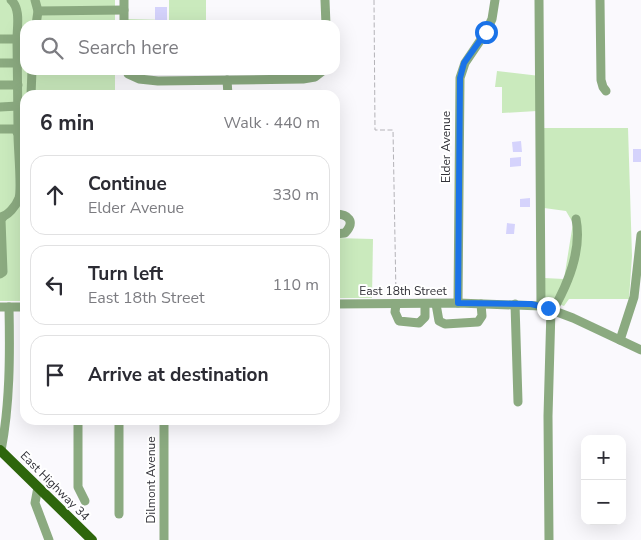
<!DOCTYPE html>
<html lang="en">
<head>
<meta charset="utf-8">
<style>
  :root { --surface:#fff; --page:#f2f2f3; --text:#2b2b33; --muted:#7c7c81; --line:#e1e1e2 }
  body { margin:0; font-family:"Nunito Sans",sans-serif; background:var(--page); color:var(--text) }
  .controls { position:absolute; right:15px; bottom:15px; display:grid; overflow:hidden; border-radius:10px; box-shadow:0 5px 20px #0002 }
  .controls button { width:45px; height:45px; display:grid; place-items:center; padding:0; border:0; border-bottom:1px solid var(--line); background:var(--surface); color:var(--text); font:25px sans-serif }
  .stop { position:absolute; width:15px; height:15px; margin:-11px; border:4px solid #1a73e8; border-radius:50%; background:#fff }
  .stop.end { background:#1a73e8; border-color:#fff; box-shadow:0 1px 5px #0008 }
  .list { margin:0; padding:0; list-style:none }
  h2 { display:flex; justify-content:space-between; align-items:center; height:65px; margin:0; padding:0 20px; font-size:21px }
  h2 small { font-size:16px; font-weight:400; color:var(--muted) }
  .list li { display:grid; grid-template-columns:32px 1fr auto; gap:15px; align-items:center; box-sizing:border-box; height:80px; margin:0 10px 10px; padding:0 10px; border:1px solid var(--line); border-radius:15px }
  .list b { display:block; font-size:19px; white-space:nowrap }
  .list p { margin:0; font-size:16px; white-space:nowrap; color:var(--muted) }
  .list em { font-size:16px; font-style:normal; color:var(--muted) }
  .icon { flex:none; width:28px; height:28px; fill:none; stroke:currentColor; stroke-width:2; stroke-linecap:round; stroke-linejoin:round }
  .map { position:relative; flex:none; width:641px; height:540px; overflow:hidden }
  .search { position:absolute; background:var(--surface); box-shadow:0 5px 20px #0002; left:20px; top:20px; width:320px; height:55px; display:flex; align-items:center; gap:12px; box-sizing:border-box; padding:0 18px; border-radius:15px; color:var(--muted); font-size:19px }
  .panel { position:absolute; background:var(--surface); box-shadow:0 5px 20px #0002; left:20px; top:90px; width:320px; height:335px; border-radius:15px }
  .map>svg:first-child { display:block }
  .green { fill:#caeabd }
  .building { fill:#d5d3fc }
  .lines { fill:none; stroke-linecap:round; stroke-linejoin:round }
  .path { stroke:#b4b3b8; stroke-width:1; stroke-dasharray:5 2.5; stroke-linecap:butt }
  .minor { stroke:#8baa80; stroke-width:9 }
  .major { stroke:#2e660c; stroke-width:10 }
  .route { stroke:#1a73e8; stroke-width:6 }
  .labels { text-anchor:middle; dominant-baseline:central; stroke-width:4; stroke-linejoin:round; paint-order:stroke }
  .street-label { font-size:12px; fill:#323239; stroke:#fff }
</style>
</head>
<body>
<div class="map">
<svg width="641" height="540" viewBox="0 0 641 540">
  <rect width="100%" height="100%" fill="#faf9fd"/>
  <g class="green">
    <path d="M0,0H115V25H25V70H115V95H25V301H0Z"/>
    <path d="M169,0H206V25H128L127,19L169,20Z"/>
    <path d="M497,71L540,76L537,111L502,113V87H495Z"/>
    <path d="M544,128H628L632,256L629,299H569L564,306L543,298L544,278L564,279L573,223L566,211L544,208Z"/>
    <path d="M335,238L373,239L372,298H335Z"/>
  </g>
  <g class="building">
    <rect x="155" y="7" width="12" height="13"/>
    <path d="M521,141L522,152H513L512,142Z"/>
    <rect x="633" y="149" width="8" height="13"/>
    <path d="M521,157V166L510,167V158Z"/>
    <path d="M530,198V207H520V199Z"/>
    <path d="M507,223L515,224L514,234H506Z"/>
  </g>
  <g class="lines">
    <path class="path" d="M374,0L375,130H393L396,295"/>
    <g class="minor">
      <path d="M11,0C21,9 17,27 17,39"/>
      <path d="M35,0L38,11L36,25"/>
      <path d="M124,0V25"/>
      <path d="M325,0L326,25"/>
      <path d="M539,0L541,306"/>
      <path d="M600,0L601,80L603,87L606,91"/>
      <path d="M38,11L124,10"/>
      <path d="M0,39H17L18,127L16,129H0"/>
      <path d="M0,63H17"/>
      <path d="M127,70L128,74L139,79L158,81L303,79L315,77L324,70"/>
      <path d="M227,80L228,95"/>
      <path d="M0,85H18"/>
      <path d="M31,95L32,70"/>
      <path d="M0,107L18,106"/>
      <path d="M335,214C348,214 356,221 345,233L335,234"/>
      <path d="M0,217C8,216 16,206 19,198C22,189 18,148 18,135L16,129H25"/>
      <path d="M0,274L3,272L1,220L3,217"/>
      <path d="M458,303L460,78L465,63L486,32L492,19L495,0"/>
      <path d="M335,304L458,303L541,306L573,318L641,350"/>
      <path d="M396,304L395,312L399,321L419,323L425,317V304"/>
      <path d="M436,304L439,321L445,324L478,322L482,316L481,304"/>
      <path d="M515,304L518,402"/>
      <path d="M0,307H25"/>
      <path d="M553,310C568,284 582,249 576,219"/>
      <path d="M620,340L634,297L641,235"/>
      <path d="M78,420V487L85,501"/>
      <path d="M164,420V540"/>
      <path d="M1,451C10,404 10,355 9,307"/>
      <path d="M38,487L35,503L49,540"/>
      <path d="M119,514V420"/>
      <path d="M549,540L548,416L551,309"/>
    </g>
    <path class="major" d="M0,450L92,540"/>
  </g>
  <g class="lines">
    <path class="route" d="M486,32L464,63L460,78L458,303L531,304L548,308"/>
  </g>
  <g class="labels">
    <g class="street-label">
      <text transform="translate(446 147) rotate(-90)">Elder Avenue</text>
      <text x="403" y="291">East 18th Street</text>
      <text transform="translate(151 480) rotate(-90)">Dilmont Avenue</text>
      <text transform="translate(55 486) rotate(45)">East Highway 34</text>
    </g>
  </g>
</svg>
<div class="controls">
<button>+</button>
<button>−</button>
</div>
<div class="stop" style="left:486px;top:32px"></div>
<div class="stop end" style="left:548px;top:308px"></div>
<div class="search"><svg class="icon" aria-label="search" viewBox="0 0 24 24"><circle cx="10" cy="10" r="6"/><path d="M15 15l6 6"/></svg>Search here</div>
<section class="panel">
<h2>6 min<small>Walk · 440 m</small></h2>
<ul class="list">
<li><svg class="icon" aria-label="ahead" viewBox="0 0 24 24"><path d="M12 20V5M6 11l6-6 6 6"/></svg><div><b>Continue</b><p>Elder Avenue</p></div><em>330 m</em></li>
<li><svg class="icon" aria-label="left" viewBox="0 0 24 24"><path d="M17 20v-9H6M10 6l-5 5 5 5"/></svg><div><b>Turn left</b><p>East 18th Street</p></div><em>110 m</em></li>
<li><svg class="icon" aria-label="arrive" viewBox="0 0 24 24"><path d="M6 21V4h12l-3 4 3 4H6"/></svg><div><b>Arrive at destination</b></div></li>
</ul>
</section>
</div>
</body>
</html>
